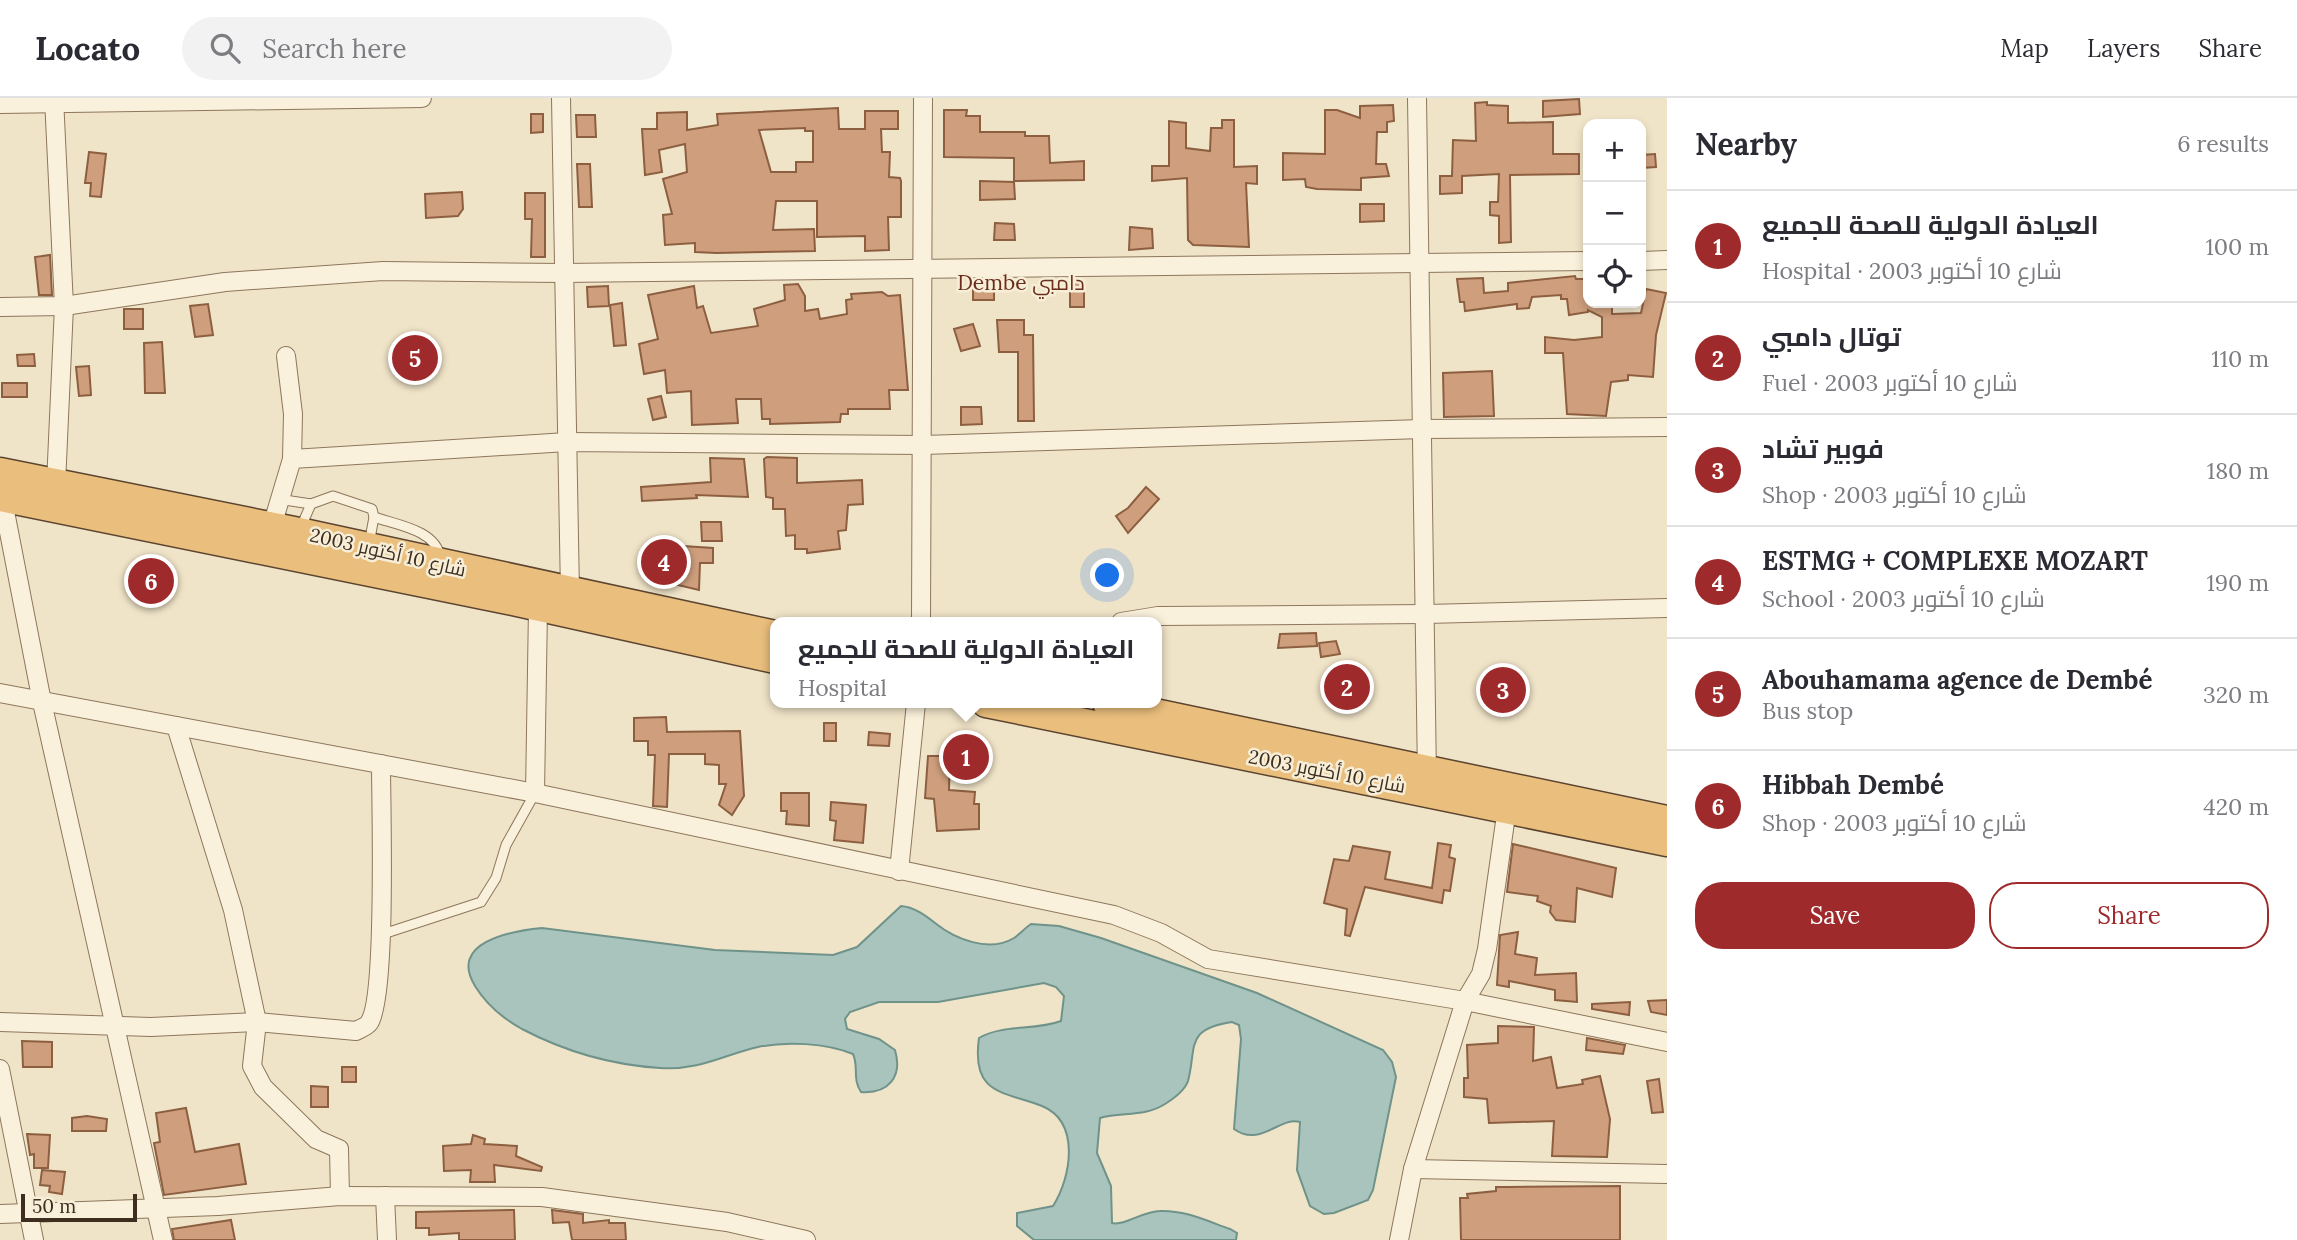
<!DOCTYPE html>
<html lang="en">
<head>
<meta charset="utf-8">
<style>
  :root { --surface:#fff; --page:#f2f2f3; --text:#2b2b33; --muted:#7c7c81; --line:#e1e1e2; --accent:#9e2a2b }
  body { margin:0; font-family:Lora,Cairo,serif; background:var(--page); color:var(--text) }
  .controls { position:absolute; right:21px; top:21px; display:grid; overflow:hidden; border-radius:14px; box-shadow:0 4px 10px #0003 }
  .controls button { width:63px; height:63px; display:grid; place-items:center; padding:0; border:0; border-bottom:2px solid var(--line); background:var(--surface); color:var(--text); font:35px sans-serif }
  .scale { position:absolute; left:21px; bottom:18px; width:116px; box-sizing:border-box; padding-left:7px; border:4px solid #3d2e20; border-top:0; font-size:19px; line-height:24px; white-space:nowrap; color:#3d2e20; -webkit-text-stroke:5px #f7eed8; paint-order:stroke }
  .you { position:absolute; left:1108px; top:478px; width:24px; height:24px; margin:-18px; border:5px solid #fff; border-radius:50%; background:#1a73e8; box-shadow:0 0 0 10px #1a73e833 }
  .badge { display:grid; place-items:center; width:46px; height:46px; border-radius:50%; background:var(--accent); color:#fff; font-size:23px; font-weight:700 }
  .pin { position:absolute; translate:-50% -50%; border:4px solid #fff; box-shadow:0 2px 7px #0006 }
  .popup { position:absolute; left:770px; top:519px; width:392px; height:91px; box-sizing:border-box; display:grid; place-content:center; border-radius:14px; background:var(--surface); filter:drop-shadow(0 2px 5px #0005); font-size:23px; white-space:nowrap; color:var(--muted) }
  .popup b { font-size:26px; color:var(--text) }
  .popup::after { content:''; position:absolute; left:50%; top:100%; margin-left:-14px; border:14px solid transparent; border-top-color:var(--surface) }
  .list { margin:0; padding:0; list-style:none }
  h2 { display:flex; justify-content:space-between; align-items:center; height:91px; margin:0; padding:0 28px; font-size:30px }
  h2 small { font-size:23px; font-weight:400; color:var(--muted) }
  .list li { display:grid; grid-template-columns:46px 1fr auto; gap:21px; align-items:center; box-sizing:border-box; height:112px; padding:0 28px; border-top:2px solid var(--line) }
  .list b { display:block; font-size:26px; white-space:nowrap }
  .list p { margin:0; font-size:23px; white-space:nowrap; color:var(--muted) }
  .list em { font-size:23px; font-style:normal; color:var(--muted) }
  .actions { display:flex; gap:14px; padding:21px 28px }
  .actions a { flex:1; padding:16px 0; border:2px solid var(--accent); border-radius:28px; text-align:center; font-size:24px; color:var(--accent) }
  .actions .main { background:var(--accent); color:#fff }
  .icon { flex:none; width:38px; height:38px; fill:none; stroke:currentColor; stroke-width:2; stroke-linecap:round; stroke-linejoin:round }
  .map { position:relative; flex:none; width:1667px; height:1142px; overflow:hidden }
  header { display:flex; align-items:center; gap:42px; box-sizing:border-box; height:98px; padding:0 35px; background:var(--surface); border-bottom:2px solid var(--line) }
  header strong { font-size:33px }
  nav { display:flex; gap:38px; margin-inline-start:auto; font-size:24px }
  .search { width:490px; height:63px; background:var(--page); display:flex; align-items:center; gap:18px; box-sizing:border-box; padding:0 24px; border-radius:38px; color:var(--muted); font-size:26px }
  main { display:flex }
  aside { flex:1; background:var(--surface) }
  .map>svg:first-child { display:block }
  .water { fill:#a9c4bc; stroke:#6f938a; stroke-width:2 }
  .building { fill:#cf9f7d; stroke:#8d5f41; stroke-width:2; fill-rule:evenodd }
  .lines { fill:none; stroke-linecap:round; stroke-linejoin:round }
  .service-casing { stroke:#8d765c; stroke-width:11 }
  .minor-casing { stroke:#8d765c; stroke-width:20 }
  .trunk-casing { stroke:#5b4430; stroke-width:31 }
  .service { stroke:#faf1dc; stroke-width:9 }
  .minor { stroke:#faf1dc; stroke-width:18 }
  .trunk { stroke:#eabe7c; stroke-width:28 }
  .labels { text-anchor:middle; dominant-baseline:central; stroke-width:5; stroke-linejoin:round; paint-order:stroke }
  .street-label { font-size:19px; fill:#3d2e20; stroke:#f7eed8 }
  .neighbourhood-label { font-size:21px; fill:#6b2e1e; stroke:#f7eed8 }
</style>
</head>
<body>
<header>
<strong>Locato</strong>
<div class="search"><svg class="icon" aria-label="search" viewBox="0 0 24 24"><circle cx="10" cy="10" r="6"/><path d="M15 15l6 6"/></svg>Search here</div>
<nav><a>Map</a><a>Layers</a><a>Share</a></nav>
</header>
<main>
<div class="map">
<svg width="1667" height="1142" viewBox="0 0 1667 1142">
  <rect width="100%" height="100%" fill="#f0e4c8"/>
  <path class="water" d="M901,808C914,809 925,817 935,825C955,841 989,855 1014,840C1020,836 1025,830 1031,826L1059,828L1101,840L1257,895L1383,952L1392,964L1396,979L1373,1092L1368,1102L1334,1115L1324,1116L1310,1108L1297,1072L1300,1024C1280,1018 1260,1050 1234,1031L1241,941L1239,927L1232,924C1184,931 1197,950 1188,983C1185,992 1173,1001 1165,1006C1145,1019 1122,1014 1100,1020L1097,1055L1111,1088L1112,1125C1125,1128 1143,1113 1160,1113C1185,1112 1207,1123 1230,1131L1237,1135L1236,1142H1034L1017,1128V1115L1053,1108C1071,1080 1081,1024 1042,1008C1003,993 971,997 979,940C1003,926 1034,933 1061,923L1064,898L1056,889L1044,885L938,904H879L850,914L845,921L847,931L879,941L895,952C903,979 888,996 861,994C852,981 859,969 853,956C826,945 786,943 758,949C723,957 698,973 660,970C612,967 564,953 522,931C504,921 486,906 475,888C448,844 511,833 542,830L715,852L833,857L857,849Z"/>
  <g class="building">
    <path d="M1579,1L1580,16L1543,19V3Z"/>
    <path d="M1487,4V7L1508,8V25L1553,24V56H1579V76L1510,77L1511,144L1499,145V118L1490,117V104H1498L1499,76L1462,78V95L1440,96V78H1452L1453,42L1476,43L1475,5Z"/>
    <path d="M1393,7L1394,23L1387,24V34H1377L1376,66H1386L1389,78L1361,80V92L1317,91L1306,89L1305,81L1283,82V55L1325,56V12H1337L1360,20V8Z"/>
    <path d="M838,10L839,31H865V13H898V31H881L882,54H890L889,79L900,80L901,83V119H888L889,152L865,153V138L817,139V103H776L773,132L814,131L815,153L716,155L695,154V145L665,147L663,117L672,116L663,81L687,74L685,46L659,52L662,74L645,77L642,31H657V15L687,14V32L718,27L717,16ZM805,30V33H813V64H796V74H771L759,32Z"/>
    <path d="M944,12H967L966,18H980V34H1025V38H1049L1050,65L1084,63V82L1014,83V60L944,59Z"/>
    <path d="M531,16H543V34L531,35Z"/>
    <path d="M576,17H595L596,39H577Z"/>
    <path d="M1222,22H1234V69L1257,68V86L1246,85L1249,149L1193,147L1188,142L1187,80L1152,83V68H1169V23L1186,25V50L1210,53L1211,30H1222Z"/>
    <path d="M89,54L106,56L101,99L90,98L91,85H85Z"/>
    <path d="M1655,56L1656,69L1641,70V57Z"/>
    <path d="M577,66H590L592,109H579Z"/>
    <path d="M980,83L1014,84L1015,101L980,102Z"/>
    <path d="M462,94L463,111L458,118L426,120L425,96Z"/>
    <path d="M525,95H545V159H531L532,121H525Z"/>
    <path d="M1360,106H1384V123L1360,124Z"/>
    <path d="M995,125L1014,126L1015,142H994Z"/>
    <path d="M1130,129L1152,131L1153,150L1129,152Z"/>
    <path d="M50,157L52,197H39L35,159Z"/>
    <path d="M1575,178L1576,181H1588V205H1612V216L1641,215L1646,191L1666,195L1656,237L1653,279L1628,277V282L1611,284L1606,318L1567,316L1563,255H1545V239L1574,242L1602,239V219L1588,212V214L1569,217L1567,201H1561V197L1532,199L1529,210L1517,211V206L1465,213L1464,204H1460L1457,181L1483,180L1484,195L1508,193V185Z"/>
    <rect x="973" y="184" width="21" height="18"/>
    <rect x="1070" y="185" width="14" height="24"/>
    <path d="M798,186L805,198V213L818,211L820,221L847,216L846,202L852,201L851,196L882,194L888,198L900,197L908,292H889L890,311H848V316H841L840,324L770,326V321H762L761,301H736L738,325L692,327L691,293L667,295L665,272L644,276L639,246L658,241L648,197L694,188L697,210L703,208L711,235L758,228L754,211L785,202L784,187Z"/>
    <path d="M608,188L609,208L588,209L587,189Z"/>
    <path d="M622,205L626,247L614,248L610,207Z"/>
    <path d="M208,206L213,237L195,239L190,208Z"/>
    <rect x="124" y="211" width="19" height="20"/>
    <path d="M997,222H1024V237H1033L1034,323H1018V254H999Z"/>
    <path d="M973,226L980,248L961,253L954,231Z"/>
    <path d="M162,244L165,295H145L144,245Z"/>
    <path d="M34,256L35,268H18L17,257Z"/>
    <path d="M89,268L91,297L79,298L76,269Z"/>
    <path d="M1492,273L1494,318L1444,319L1443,275Z"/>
    <rect x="2" y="285" width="25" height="14"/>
    <path d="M661,298L666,319L653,322L648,301Z"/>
    <path d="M961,309H981L982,326L961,327Z"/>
    <path d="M767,359L797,360V385L862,382L863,406L848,407L846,432L838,433L840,451L807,455V451H795V437L786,438L785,411H773V400L766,399L764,361Z"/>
    <path d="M710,360L744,361L748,399L696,397L697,400L642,403L641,389L711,384Z"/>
    <path d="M1146,389L1159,401L1128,435L1116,418L1128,410Z"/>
    <path d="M701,424H721L722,443H702Z"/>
    <path d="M683,448L713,450V465H700L699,492L661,483L662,463L682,465Z"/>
    <path d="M1316,535L1317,548L1278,550L1280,536Z"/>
    <path d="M1336,543L1340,556L1321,559L1319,545Z"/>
    <path d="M666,619L667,634L740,633L744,698L732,717L719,707L726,686H719V667L705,666V656H669L667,709L653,708L655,657H648V643H634V620Z"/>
    <rect x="824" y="625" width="12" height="18"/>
    <path d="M869,634L890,636L889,648L868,647Z"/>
    <path d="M928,658H950L949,692L975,694L974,706H979V731L937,733L934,701L925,700Z"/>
    <path d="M781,695H809V728L786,726L787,713H781Z"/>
    <path d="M831,704L866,707L863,745L834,742L836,723L830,722Z"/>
    <path d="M1438,745L1451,747L1449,759L1455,761L1450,793L1444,792L1442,805L1365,789L1350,838L1345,837L1347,811L1324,805L1334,761L1349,763L1353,748L1390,754L1385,781L1432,790Z"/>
    <path d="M1513,746L1616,770L1612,799L1577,790L1575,824L1556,822L1550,814L1551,808L1537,803L1538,798L1507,794Z"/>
    <path d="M1518,834L1515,856L1537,860L1535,877L1576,875L1577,904L1555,902V892L1509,883V889L1497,887L1500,837Z"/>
    <path d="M1667,902V917L1651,914L1648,903Z"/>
    <path d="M1630,904L1629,917L1592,911V906Z"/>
    <path d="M1498,928L1534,929L1533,963L1551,959L1557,990L1583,986L1582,982L1600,978L1610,1021L1607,1059L1552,1058L1554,1023L1489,1025L1487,1001L1464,999V980H1468L1467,947L1498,945Z"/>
    <path d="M1587,940L1625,947L1623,956L1586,952Z"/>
    <path d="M22,943L52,944V969H23Z"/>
    <rect x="342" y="969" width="14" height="15"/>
    <path d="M1659,981L1663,1014L1652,1015L1647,983Z"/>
    <path d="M311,988L328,989V1009H311Z"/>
    <path d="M186,1010L195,1054L239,1046L246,1086L164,1097L154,1045L160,1044L156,1015Z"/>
    <path d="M87,1018L107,1021L106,1033H72V1020Z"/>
    <path d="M27,1036L50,1037L48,1070H34V1056L30,1057Z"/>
    <path d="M473,1037L485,1041L484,1046L517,1048L516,1058L542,1069L541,1073L494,1067L495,1084H470L471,1072L444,1073L443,1048L471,1046Z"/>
    <path d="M42,1072L65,1074L62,1096L49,1094L50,1088L40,1087Z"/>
    <path d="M1620,1088V1142H1461L1460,1100H1468L1467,1096L1496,1093V1089H1508Z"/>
    <path d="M514,1112L515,1142H459V1135L429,1137V1130H416V1114Z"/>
    <path d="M552,1112L583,1116V1125L609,1122V1125H625L626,1142H572L569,1124L553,1125Z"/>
    <path d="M231,1122L235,1142H174L172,1131Z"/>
  </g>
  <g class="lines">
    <g class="service-casing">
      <g id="service">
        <path d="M278,401L311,406"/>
        <path d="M374,419C397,427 436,432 440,459"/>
        <path d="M301,429L311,406L333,398L372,411L374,419L369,446"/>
        <path d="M380,837L481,804L496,780L506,747L535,695"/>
      </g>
    </g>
    <g class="minor-casing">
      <g id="minor">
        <path d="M54,0L64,208L56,386"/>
        <path d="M561,0L570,495"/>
        <path d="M1417,0L1427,679"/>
        <path d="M0,6L422,0"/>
        <path d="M1641,163L1667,162"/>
        <path d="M0,209L64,208L225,184L383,173L562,175L1588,163"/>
        <path d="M286,258L293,316L292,361"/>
        <path d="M1,393L42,604L163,1142"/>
        <path d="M269,438L292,361L567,344L923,347L1422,331L1667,329"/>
        <path d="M921,524L923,0"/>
        <path d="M1121,524L1158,518L1426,516L1667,510"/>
        <path d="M0,595L535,695L1114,817L1161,835L1208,861L1465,903L1667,944"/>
        <path d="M176,628L233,812L257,924L252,968L263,989L316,1041L339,1051L340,1098"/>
        <path d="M535,695L538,510"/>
        <path d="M899,773L916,605"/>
        <path d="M0,924L151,929L257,924L356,933C360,931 367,928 369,925C387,900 381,708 381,666"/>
        <path d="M0,971L34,1142"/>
        <path d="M1413,1071L1667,1076"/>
        <path d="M385,1098L387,1142"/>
        <path d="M0,1116L218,1108L340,1098L542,1099L727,1124L806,1142"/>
        <path d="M1399,1142L1413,1071L1465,903L1481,876L1487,851L1507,710"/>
      </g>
    </g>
    <g class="trunk-casing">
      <g id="trunk">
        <path d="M0,374L299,434L775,537"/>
        <path d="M0,399L513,503L775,561"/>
        <path d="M986,605L1667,744"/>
        <path d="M1107,605L1667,722"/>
      </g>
    </g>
    <use href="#service" class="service"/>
    <use href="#minor" class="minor"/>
    <use href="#trunk" class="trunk"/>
  </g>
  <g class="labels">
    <g class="street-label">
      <text transform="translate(388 454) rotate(13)">شارع 10 أكتوبر 2003</text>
      <text transform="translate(1327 673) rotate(11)">شارع 10 أكتوبر 2003</text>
    </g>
    <g class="neighbourhood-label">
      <text x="1021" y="184">Dembe دامبي</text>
    </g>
  </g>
</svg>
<div class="controls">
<button>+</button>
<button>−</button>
<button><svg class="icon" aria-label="locate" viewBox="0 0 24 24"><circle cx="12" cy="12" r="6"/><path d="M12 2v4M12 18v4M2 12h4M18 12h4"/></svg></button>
</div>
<div class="scale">50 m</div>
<div class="you"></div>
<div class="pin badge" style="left:966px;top:659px">1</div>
<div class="popup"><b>العيادة الدولية للصحة للجميع</b>Hospital</div>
<div class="pin badge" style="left:1347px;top:589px">2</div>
<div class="pin badge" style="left:1503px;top:592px">3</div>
<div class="pin badge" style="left:664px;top:464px">4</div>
<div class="pin badge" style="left:415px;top:260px">5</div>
<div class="pin badge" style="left:151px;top:483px">6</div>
</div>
<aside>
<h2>Nearby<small>6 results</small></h2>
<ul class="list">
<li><span class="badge">1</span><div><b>العيادة الدولية للصحة للجميع</b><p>Hospital · شارع 10 أكتوبر 2003</p></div><em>100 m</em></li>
<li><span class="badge">2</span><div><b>توتال دامبي</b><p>Fuel · شارع 10 أكتوبر 2003</p></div><em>110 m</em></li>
<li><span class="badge">3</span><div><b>فوبير تشاد</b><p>Shop · شارع 10 أكتوبر 2003</p></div><em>180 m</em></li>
<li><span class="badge">4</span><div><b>ESTMG + COMPLEXE MOZART</b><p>School · شارع 10 أكتوبر 2003</p></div><em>190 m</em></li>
<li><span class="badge">5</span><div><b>Abouhamama agence de Dembé</b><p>Bus stop</p></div><em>320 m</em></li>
<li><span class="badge">6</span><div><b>Hibbah Dembé</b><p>Shop · شارع 10 أكتوبر 2003</p></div><em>420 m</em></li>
</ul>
<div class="actions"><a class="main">Save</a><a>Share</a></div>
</aside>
</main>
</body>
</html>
